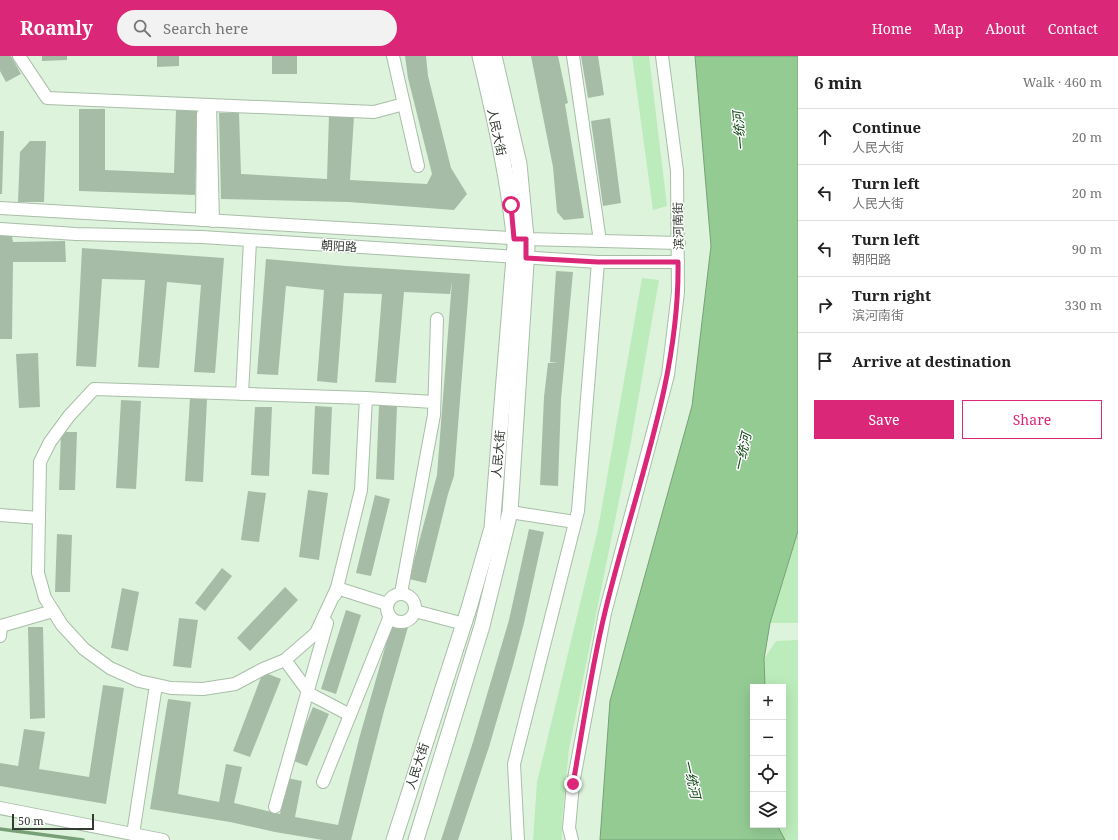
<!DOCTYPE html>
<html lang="en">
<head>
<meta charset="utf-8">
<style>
  :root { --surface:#fff; --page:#f2f2f2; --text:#222; --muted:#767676; --line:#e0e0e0; --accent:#db2777 }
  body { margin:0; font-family:"Noto Serif","Noto Sans SC",serif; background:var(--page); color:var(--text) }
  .controls { position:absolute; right:12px; bottom:12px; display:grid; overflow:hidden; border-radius:0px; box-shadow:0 4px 16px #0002 }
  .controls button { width:36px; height:36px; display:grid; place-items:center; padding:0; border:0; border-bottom:1px solid var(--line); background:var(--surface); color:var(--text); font:20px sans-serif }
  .scale { position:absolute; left:12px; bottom:10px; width:82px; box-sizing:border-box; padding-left:4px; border:2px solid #333b32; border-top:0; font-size:11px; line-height:14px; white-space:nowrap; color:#333b32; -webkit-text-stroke:3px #fff; paint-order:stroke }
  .stop { position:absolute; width:12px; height:12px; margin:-9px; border:3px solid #db2777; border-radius:50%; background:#fff }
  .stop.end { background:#db2777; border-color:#fff; box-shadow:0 1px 4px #0008 }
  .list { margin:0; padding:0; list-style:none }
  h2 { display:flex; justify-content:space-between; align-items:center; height:52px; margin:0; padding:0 16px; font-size:17px }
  h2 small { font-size:13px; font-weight:400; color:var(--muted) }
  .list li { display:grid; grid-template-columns:26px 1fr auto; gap:12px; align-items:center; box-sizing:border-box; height:56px; padding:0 16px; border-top:1px solid var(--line) }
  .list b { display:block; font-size:15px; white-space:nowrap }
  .list p { margin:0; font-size:13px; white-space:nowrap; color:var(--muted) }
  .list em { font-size:13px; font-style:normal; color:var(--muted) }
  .actions { display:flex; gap:8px; padding:12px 16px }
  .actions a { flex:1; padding:9px 0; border:1px solid var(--accent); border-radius:0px; text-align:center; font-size:14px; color:var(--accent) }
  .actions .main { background:var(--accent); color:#fff }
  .icon { flex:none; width:22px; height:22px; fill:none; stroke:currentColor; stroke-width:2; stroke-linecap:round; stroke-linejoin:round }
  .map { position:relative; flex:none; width:798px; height:784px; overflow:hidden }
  header { display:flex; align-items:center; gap:24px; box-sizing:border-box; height:56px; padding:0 20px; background:var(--accent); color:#fff }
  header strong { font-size:19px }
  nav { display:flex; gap:22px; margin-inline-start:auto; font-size:14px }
  .search { width:280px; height:36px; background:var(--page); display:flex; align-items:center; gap:10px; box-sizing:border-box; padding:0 14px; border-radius:22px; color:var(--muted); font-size:15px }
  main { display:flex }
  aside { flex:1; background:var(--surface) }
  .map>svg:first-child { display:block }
  .green { fill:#bcecbb }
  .water { fill:#94cb93; stroke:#77a076 }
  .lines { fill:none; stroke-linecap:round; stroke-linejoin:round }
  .stream { stroke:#77a076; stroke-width:3.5 }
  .building { fill:#a7bca6 }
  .minor-casing { stroke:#a9bea8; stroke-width:14 }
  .tertiary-casing { stroke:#a9bea8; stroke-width:17 }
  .minor { stroke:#fff; stroke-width:12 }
  .tertiary { stroke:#fff; stroke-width:15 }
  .route { stroke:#db2777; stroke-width:5 }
  .labels { text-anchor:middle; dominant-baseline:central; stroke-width:3; stroke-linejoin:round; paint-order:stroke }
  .street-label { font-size:12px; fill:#333b32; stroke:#fff }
  .water-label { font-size:13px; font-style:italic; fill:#0e4813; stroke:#fff }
</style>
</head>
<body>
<header>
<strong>Roamly</strong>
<div class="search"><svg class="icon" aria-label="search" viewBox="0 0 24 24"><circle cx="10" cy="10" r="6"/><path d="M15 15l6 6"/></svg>Search here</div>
<nav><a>Home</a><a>Map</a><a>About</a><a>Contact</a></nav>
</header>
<main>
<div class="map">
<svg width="798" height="784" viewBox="0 0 798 784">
  <rect width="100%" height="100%" fill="#ddf3dc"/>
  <g class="green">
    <path d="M632,0H649L667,150L653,154Z"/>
    <path d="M642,222L659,224L631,385L569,693L562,764V784H533L537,726L598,473Z"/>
    <path d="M798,475V567H770L795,487Z"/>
    <path d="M798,584V784H785L777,769H783V631H765L764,603L776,585Z"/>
  </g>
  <path class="water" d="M695,0H798V475L770,567L764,603L765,631H753V769H777L785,784H600L610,645L692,350L711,190Z"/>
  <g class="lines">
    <path class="stream" d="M0,773L83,784"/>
  </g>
  <g class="building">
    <path d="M0,0H11L21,18L6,26L0,15Z"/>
    <path d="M42,0H67V4L42,5Z"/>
    <path d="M157,0H179V10L157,11Z"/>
    <rect x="272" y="0" width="25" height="18"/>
    <path d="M405,0H426L428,20L451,112L467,138L454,154L349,146L221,143L219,57H239L241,118L327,123L329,59L354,60L350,124L427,128L432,118L408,22Z"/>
    <path d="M531,0H558L568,47L565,48L584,162L564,164L557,156L553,111Z"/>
    <path d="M581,0H598L604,39L588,42Z"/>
    <path d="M79,53H105V114L174,117L176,54H198L195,139L79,135Z"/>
    <path d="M610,62L621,147L603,150L591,65Z"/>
    <path d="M0,75H4L2,138H0Z"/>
    <path d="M30,85H46L44,146H18L20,96Z"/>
    <path d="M0,180H12L13,186L65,185L66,206H13L12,283H0Z"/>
    <path d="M82,192L224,202L215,317L194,316L201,229L167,226L159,312L138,311L145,224L102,223L96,311L76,310Z"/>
    <path d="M266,203L346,210L470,218L454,420L448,438L426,527L409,523L437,419L452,225L450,238L404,236L396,327L375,326L382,238L344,237L337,327L317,325L324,234L286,230L278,319L257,318Z"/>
    <path d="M556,215L573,216L561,343L558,430L540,429L544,341L548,307H558L550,306Z"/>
    <path d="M38,297L40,351L19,352L16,298Z"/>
    <path d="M190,342L207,343L203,426L185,425Z"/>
    <path d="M121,344L141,345L136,433L116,432Z"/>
    <path d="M379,349L397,350L394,424L376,423Z"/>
    <path d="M315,350L332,351L329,419L312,418Z"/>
    <path d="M255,351H272L269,420L251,419Z"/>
    <path d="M61,376H77L75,434H59Z"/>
    <path d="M308,434L328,437L319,504L299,501Z"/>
    <path d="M248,435L266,437L259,486L241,484Z"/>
    <path d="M375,439L390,443L371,520L356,517Z"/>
    <path d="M529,473L544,476L524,567L513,609L489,691L458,784H441L473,686L509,564Z"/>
    <path d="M57,478L72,479L70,536H55Z"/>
    <path d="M222,512L232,520L205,555L195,547Z"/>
    <path d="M285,531L298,544L250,595L237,582Z"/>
    <path d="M122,532L139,536L128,595L111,592Z"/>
    <path d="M346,554L361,559L336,638L321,633Z"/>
    <path d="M179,562L198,564L191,612L173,610Z"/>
    <path d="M392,567L408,571L384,655L351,784H323L275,776L230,766L150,753L168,643L191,646L178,738L219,746L226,708L242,711L234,747L280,758L287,722L302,725L295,761L338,769L359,683Z"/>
    <path d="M28,571H43L45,662L30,663Z"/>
    <path d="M263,616L281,623L250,701L233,695Z"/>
    <path d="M103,629L124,632L106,748L0,730V707L18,710L24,673L45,676L39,713L89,721Z"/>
    <path d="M313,651L329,658L307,710L291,704Z"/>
  </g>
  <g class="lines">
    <g class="minor-casing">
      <g id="minor">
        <path d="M19,0L47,42L374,56L404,48"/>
        <path d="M393,0L418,110"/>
        <path d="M573,0L600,185"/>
        <path d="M210,49L213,165"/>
        <path d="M0,152L526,183L679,187"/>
        <path d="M202,164L203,58"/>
        <path d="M0,173L76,178L202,181L598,206H678"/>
        <path d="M242,338L250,185"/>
        <path d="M366,342L361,434L337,532L316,577L285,604L263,613L235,628L203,633L171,632L139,625L110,612L84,593L62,569L45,542L38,517L40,406L50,386L69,360L94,333L366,342L434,346"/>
        <path d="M510,456L575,466"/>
        <path d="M0,459L39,462"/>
        <path d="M401,537L434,359L437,263"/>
        <circle cx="401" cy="552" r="14"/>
        <path d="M335,539L337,532L387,548"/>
        <path d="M415,555L464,568"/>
        <path d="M0,580L1,570L53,555"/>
        <path d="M285,604L310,638L350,659"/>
        <path d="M323,726L390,560"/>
        <path d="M275,751L327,567"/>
        <path d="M0,752L163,784"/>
        <path d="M133,778L156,629"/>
        <path d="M518,784L514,708L578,455L598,206"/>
        <path d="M572,784L569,772L573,728L605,557L668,319L678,236L677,115L662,0"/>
      </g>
    </g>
    <g class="tertiary-casing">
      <g id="tertiary">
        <path d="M394,784L469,552L492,472L515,189C509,125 495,63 480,0"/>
        <path d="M416,784L482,570L510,456L527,192L519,108L494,0"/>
      </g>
    </g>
    <use href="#minor" class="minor"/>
    <use href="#tertiary" class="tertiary"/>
  </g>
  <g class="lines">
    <path class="route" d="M511,149L514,183H526V202L598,206H678C680,325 632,442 605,556C591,613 583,671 573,728"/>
  </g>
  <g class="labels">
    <g class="street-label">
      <text transform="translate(497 76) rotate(78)">人民大街</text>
      <text transform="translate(678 170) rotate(-91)">滨河南街</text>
      <text transform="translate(339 190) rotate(3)">朝阳路</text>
      <text transform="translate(498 398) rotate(-85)">人民大街</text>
      <text transform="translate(417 710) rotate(-72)">人民大街</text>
    </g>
    <g class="water-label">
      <text transform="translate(739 75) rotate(-95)">一统河</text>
      <text transform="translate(742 396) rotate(-77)">一统河</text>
      <text transform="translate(692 723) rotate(77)">一统河</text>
    </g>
  </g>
</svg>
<div class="controls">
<button>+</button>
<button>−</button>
<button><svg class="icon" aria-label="locate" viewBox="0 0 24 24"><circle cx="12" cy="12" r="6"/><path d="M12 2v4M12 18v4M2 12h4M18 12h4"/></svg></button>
<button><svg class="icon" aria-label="layers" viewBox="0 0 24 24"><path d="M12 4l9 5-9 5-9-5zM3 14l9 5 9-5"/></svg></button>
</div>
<div class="scale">50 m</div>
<div class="stop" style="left:511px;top:149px"></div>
<div class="stop end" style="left:573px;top:728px"></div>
</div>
<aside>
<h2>6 min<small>Walk · 460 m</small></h2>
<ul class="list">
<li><svg class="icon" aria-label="ahead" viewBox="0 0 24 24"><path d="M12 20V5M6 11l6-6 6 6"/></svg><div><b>Continue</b><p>人民大街</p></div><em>20 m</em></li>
<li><svg class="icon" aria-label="left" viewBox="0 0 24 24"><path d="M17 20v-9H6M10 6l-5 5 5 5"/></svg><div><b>Turn left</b><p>人民大街</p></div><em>20 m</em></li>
<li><svg class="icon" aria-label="left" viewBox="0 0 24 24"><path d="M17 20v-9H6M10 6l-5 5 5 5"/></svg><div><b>Turn left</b><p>朝阳路</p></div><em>90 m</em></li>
<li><svg class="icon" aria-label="right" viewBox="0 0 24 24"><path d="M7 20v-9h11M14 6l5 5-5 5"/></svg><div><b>Turn right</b><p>滨河南街</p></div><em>330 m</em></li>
<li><svg class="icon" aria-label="arrive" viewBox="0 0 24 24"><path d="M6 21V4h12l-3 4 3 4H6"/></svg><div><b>Arrive at destination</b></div></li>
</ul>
<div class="actions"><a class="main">Save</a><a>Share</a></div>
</aside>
</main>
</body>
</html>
